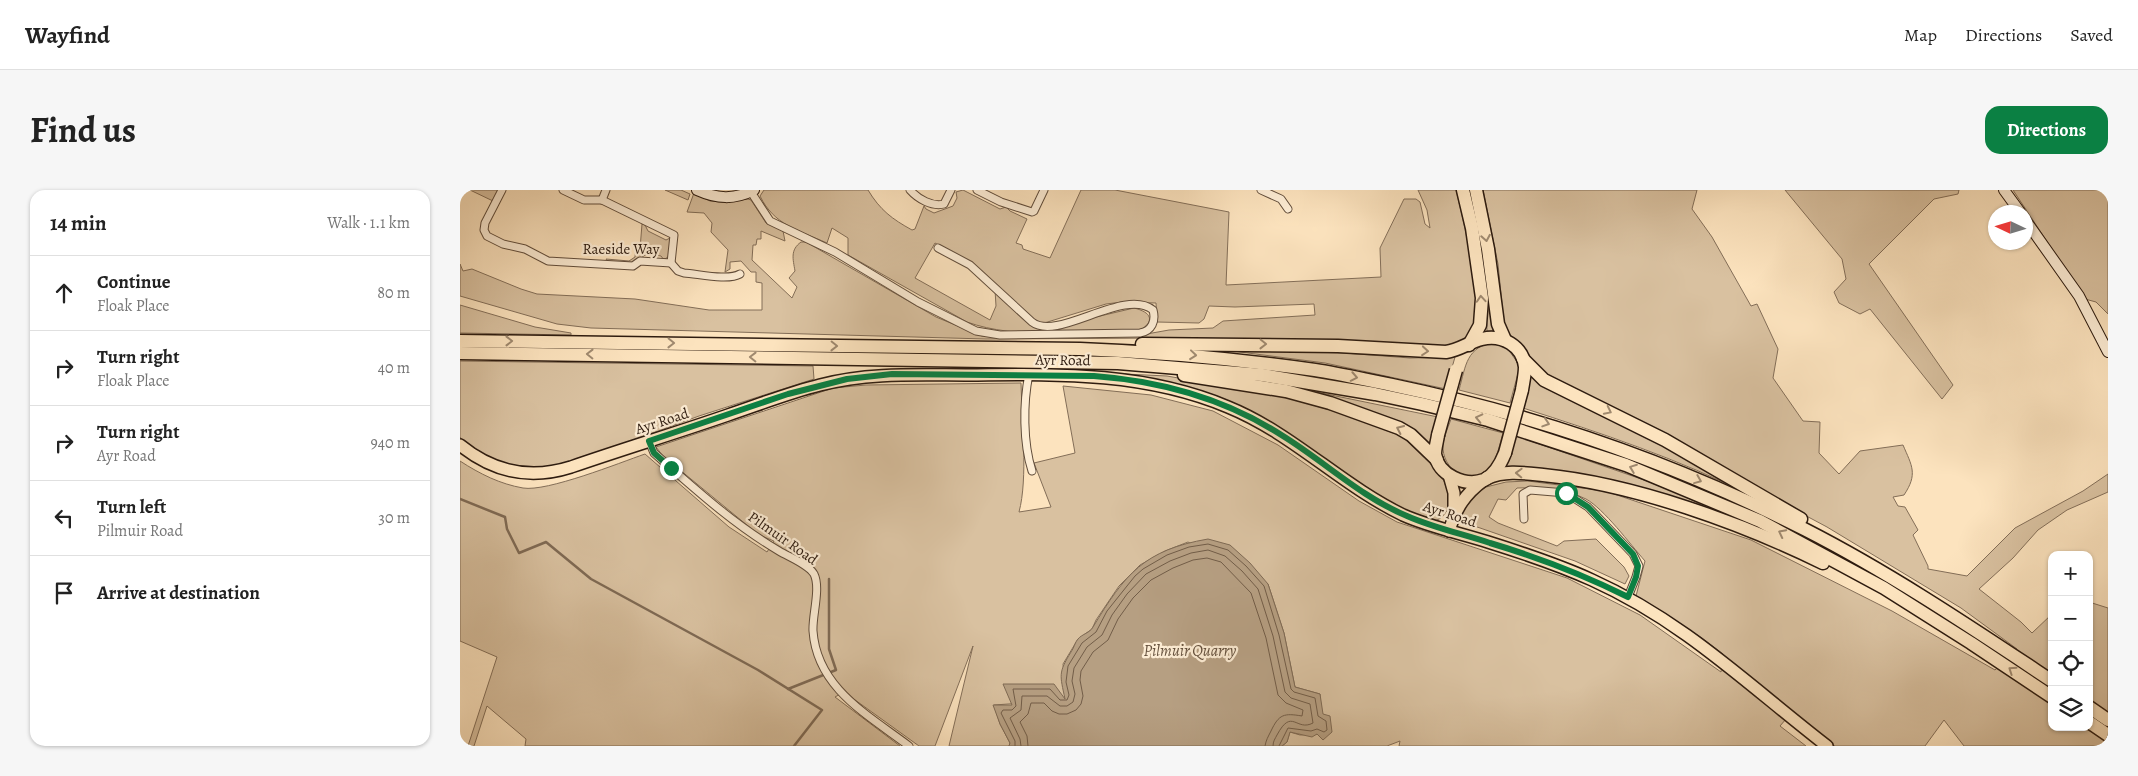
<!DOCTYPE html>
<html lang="en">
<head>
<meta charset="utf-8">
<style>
  :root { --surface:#fff; --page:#f6f6f6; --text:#222; --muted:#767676; --line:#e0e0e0; --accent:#0b8043 }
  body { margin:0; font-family:Alegreya,serif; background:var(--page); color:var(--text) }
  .controls { position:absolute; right:15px; bottom:15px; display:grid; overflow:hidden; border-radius:10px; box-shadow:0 1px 4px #0004 }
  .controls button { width:45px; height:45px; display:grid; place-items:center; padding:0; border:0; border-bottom:1px solid var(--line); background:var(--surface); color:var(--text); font:25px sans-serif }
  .compass { position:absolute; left:1528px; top:15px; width:45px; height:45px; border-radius:50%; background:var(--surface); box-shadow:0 1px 4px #0004; rotate:274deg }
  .stop { position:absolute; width:15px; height:15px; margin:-11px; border:4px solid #0b8043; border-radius:50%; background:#fff }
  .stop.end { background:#0b8043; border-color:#fff; box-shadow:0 1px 5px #0008 }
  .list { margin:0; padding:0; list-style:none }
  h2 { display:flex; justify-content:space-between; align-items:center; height:65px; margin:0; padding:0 20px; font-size:21px }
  h2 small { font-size:16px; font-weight:400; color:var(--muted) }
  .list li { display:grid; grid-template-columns:32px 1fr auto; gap:15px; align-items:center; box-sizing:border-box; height:75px; padding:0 20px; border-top:1px solid var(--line) }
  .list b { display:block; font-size:19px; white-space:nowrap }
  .list p { margin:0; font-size:16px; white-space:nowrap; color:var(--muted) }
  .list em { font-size:16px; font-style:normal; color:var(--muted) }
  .icon { flex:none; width:28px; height:28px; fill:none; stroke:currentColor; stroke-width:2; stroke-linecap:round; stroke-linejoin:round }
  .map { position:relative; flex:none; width:1648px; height:556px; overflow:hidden; border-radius:15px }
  header { display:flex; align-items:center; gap:30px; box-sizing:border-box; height:70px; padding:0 25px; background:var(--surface); border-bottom:1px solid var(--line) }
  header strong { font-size:24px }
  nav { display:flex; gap:28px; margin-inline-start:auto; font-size:18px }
  .intro { display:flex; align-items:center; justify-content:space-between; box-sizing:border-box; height:120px; padding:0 30px }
  h1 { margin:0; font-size:35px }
  .button { padding:12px 22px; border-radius:15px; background:var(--accent); color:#fff; font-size:18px; font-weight:700 }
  main { display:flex; gap:30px; padding:0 30px }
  aside { flex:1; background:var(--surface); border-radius:15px; box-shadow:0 1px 4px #0004 }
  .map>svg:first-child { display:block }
  .green { fill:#d9c1a0; stroke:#836e58 }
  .water { fill:#b69f82; stroke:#7f6a54 }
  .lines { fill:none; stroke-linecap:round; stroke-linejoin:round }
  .shore { stroke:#725d48; stroke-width:1 }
  .stream { stroke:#7f6a54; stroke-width:2.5 }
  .street-casing { stroke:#614d3b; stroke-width:9 }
  .secondary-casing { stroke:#2d1b0f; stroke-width:12 }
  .primary-casing { stroke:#2d1b0f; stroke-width:14 }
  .highway-casing { stroke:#2d1b0f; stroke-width:15 }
  .street { stroke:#fdedd5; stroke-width:7 }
  .secondary { stroke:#fdedd5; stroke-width:10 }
  .primary { stroke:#fce3be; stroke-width:11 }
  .highway { stroke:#fce3be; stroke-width:12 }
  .highway-bridge-casing { stroke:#2d1b0f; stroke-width:15; stroke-linecap:butt }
  .highway-bridge { stroke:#fce3be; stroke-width:12 }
  .oneway { stroke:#9f896f }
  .route { stroke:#0b8043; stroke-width:6 }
  .labels { text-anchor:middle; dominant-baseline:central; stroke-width:4.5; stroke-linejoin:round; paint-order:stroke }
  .street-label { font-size:15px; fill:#2d1b0f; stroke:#fdedd5 }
  .water-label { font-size:16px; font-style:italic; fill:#64503d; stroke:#fdedd5 }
</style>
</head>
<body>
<header>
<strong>Wayfind</strong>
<nav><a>Map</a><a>Directions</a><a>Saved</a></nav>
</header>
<div class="intro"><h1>Find us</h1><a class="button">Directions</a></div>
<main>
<aside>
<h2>14 min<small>Walk · 1.1 km</small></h2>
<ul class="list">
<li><svg class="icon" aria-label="ahead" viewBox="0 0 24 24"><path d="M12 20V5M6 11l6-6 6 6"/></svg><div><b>Continue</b><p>Floak Place</p></div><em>80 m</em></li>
<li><svg class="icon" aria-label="right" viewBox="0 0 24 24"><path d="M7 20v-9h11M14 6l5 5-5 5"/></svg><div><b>Turn right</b><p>Floak Place</p></div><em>40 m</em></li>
<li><svg class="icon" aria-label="right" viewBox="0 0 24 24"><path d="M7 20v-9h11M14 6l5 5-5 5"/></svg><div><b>Turn right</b><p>Ayr Road</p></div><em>940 m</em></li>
<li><svg class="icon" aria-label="left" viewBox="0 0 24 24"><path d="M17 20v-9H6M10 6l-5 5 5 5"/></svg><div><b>Turn left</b><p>Pilmuir Road</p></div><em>30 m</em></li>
<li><svg class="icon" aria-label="arrive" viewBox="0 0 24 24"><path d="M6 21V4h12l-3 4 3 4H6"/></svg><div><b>Arrive at destination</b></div></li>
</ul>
</aside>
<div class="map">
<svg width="1648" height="556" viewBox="0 0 1648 556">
  <rect width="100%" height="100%" fill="#fce3be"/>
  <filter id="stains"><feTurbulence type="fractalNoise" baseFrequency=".004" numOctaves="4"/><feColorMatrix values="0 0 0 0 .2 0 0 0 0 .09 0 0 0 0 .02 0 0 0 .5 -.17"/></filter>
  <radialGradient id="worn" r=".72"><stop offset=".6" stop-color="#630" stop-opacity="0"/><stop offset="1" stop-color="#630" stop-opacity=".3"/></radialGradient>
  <g class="green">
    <path d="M10,0H39L33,11Z"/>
    <path d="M205,0H221L230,4L228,10Z"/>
    <path d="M304,0H408C420,20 432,29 452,40L455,39L464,16L466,19L474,23L493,16L497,8L496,2L503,0L540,19L546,17L550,21L567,29L556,53L562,55L563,59L590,68L621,0H655L769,22L766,95L921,87L920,58L944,9H956L960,12L965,34L970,38L967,20L958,0H996C1003,28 1023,111 1013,136C1009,147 1002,151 992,157L704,148L526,149L131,138L97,134L0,106V74L3,81L12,79L61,99L77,104L175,109L249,120H302V93L296,92V82H291L281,71L270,72V79L265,82L268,60L251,42L252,33L244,23L227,22L234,3L250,11L262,12L288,9L291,10L306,33L323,41L325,51L301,41V49H297L296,55H293L292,70L332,108L337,97L329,88L335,81C333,69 330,60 341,52H346L476,127L522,146L681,145L709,140L753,138L763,131L855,125L854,114L775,117L749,116L744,129L739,133L697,132L696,113L662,112L646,114L581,134L576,132L509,71L475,53L455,88L530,130L536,116L535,100L568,133L581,140L674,118C691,122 696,131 679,141C627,142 556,150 507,132L388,65V48L372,38L367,53C338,40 314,35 300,6Z"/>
    <path d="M1008,0H1012L1024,66L1033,141H1027L1025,95Z"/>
    <path d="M1023,0H1237L1232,19L1252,47L1291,116L1297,114L1318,159L1313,188L1343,231L1360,232L1359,263L1379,284L1400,261L1443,255C1452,276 1458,284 1444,305L1433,307L1438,316L1445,317L1458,340L1453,345L1468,376V379L1507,386L1555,338L1623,301L1648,284V302L1607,320L1578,340L1553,368L1519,399L1561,432L1572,443L1592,424V537H1629V412L1648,418V556H1504L1484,530L1465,556H1375L1332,522L1320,536L1346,556H939L940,551L927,556H822L827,552L830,542L840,545L857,544L863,549L860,504L835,497L824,443L808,394L728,352L705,361L680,375L659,396L636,430L632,439L618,449L603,474L606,510L534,515L540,534L550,553L549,556H489L513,456L475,556H459L384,502L375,507L440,556H65L66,549L27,516L14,556H8L37,467L0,451V271C20,284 40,294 63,298C87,302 159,273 185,264L269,337L307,362L314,351L299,345L203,266L196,257L373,198L406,195L561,193C562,229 568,289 559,322L591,317L574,273L615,263L603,196L691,205L753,221L818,255L899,311L937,332L1107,388L1180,425L1261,482L1263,464L1242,448L1176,406L1185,371C1170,354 1144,319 1126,309C1109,300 1075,297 1057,298L1046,310L1038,309L1029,327L1038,333L1097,356L1104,351L1136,349L1164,377L1169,386L1165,394L1115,371L1000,331L1002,316L1011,306L1026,297L1046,292L1068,291L1145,301L1291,350L1432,421L1535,480L1557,459L1501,418L1367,337L1079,183L1062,157L1048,144L1044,134L1038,74Z"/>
    <path d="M1325,0H1499L1498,4L1474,9L1409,74L1493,195L1482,209L1410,119L1400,124L1379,113L1374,102L1386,89L1382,69Z"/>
    <path d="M1553,0H1648V124L1636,112L1625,109Z"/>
    <path d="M182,34L185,35L188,41L206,50L210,48L212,53L210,65L204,70L201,66L187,64L170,74L148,72L146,69L169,71L175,67L176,58L180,59Z"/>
    <path d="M0,115L75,137L111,143V145L0,143Z"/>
    <path d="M1035,152L1045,155L1060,176L1050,213L999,200C1006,175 1006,157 1035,152Z"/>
    <path d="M757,159L884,163L950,168L995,167L986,199L865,173Z"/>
    <path d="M0,171L353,176L354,189L239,226L109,274L69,279L50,277L16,263L0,247Z"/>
    <path d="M665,184L707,186L825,207L884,224L941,246L973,273L984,291L989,306L987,321L981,328L975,331H970L951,324L908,302L852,261L721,196Z"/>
    <path d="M1070,186L1079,193L1209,257L1292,306C1219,269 1141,243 1063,218L1069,195Z"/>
    <path d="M837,198L978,227L970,257Z"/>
    <path d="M991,229L1043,243C1040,253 1037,269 1031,276C1014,297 985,284 983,259C982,250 988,238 991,229Z"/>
    <path d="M1056,246L1187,291L1224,306L1277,333L1211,307L1044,279Z"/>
  </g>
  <path class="water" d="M748,349L770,355L790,373L808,394L824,443L835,497L860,504L863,524L870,526L872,542L863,550L857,544L852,547L830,542L827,552L822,556H549L550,553L540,534L533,515H552L543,494H594L605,509C600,485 598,483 611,462C614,458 615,452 618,449C622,444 630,443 633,437C665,384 684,360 748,349Z"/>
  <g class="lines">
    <g class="shore">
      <path d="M555,556V551L541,523L543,520H552L556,516L553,499H590L600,510H607L609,505L606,492L608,476L622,453L636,442L647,421L675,386L683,379L707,365L729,357L748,354L768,360L786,376L804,396L819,445L831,499L834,502L855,508L858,526L866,531L867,540L864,542L857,539L851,541L828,538L819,556"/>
      <path d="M561,556L560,549L550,528L561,520L562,506H587L600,516H607L613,512L615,504L612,491L614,478L627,457L642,445L652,425L667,404L686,384L710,371L731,363L748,360L765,366L782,381L798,399L813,446L825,502L831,508L850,514L853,533C836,542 832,517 817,545C815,549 813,551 813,556"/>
      <path d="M568,556L567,546L560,532L568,524L571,513H584L592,521L599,524H607L616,520L621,514L623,506L620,490L621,481L633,462L648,450L658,429L673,408L691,390L713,378L733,370L747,368L761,372L791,403L806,448L818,505L826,513L843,520L842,526C824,523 819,524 811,541C808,547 806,550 805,556"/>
    </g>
    <g class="stream">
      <path d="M0,309L45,327L47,339L59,363L86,352L131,389L298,480L362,520L334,556"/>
      <path d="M328,499L376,480L369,459V389"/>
    </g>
    <g class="street-casing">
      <g id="street">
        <path d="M42,0L25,33L24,40L27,46L43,54L65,59L88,71L173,76L180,71L211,73L214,45L142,10H124L103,0"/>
        <path d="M450,0C458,9 472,17 484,14L491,0"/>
        <path d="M517,0L541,12L572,22L574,21L584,0"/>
        <path d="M801,0L821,9L828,19"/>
        <path d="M291,2L310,31L375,62L458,112L516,141L540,145L680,143C692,141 696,131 693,120C664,97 598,152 572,132L510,75L478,58"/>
        <path d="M142,10L146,0"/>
        <path d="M211,73L218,81L224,83C239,84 268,91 280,84"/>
        <path d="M569,184C563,213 563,253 572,281"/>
        <path d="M189,251L194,263C234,298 273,334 319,361C329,367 348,374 354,384C361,398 352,426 353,441C357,498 408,525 449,556"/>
        <path d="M1064,329L1063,304L1070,300L1106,303L1128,317L1173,364L1179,376L1176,387L1168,407"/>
      </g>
    </g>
    <g class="secondary-casing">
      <g id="secondary">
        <path d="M237,0C257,9 274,10 294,0"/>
        <path d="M1544,0L1560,22"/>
        <path d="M1566,31L1619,106L1648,162"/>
      </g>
    </g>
    <g class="primary-casing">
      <g id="primary">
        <path d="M0,255C33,282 70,290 111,277C163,259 216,243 268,225C298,215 328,203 360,195C409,182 459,185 510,185C598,184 685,182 768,217C832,243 881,295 943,325C970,337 1000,343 1028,352C1063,363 1099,375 1132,390C1225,432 1288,495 1367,556"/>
        <path d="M989,285L994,303V323"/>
        <path d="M989,341C996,318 1005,304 1024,290"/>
      </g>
    </g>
    <g class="highway-casing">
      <g id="highway">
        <path d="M1003,0L1012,38L1022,108L1020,135L1009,155"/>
        <path d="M1016,0L1028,59L1038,134L1045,150"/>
        <path d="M0,151L620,159C699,162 777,169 855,180C881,184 906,190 932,195C1076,225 1215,273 1346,340C1432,384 1512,438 1592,491"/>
        <path d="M682,154L878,156L986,162C1000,160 1009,152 1022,149C1042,144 1063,156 1065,177C1065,185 1063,193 1062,200"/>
        <path d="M0,163L658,173L802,185L915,204L962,214L1028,230L1166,275L1300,331L1424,398L1511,453L1592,507"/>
        <path d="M1063,169L1084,190L1205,250L1341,329"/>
        <path d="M724,185L826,201L870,213L939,238L951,245L977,270"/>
        <path d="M978,245C977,252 975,258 975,264C978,285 1005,297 1024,290C1035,285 1041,273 1045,263"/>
        <path d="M1027,288C1045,280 1064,283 1083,285C1174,294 1281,333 1363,373"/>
        <path d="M1629,517L1648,530"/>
        <path d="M1629,532L1648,545"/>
      </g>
    </g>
    <use href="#street" class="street"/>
    <use href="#secondary" class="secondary"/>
    <use href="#primary" class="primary"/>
    <use href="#highway" class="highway"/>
    <g class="highway-bridge-casing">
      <g id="highway-bridge">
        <path d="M978,245L996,180"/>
        <path d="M1045,263L1062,200"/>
      </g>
    </g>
    <use href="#highway-bridge" class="highway-bridge"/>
  </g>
  <defs><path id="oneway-chevron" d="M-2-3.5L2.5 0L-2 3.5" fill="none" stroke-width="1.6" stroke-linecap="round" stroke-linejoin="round" transform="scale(1.25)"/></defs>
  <g class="oneway">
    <use href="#oneway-chevron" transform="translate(1026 48) rotate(80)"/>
    <use href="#oneway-chevron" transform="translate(1021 109) rotate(-94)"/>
    <use href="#oneway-chevron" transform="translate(49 151)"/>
    <use href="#oneway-chevron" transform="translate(211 153) rotate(1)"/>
    <use href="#oneway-chevron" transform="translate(803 154) rotate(1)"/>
    <use href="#oneway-chevron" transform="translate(374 156) rotate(1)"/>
    <use href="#oneway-chevron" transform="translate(965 161) rotate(5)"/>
    <use href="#oneway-chevron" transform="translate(130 164) rotate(-179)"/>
    <use href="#oneway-chevron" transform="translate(733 165) rotate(6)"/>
    <use href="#oneway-chevron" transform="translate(293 167) rotate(-179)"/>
    <use href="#oneway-chevron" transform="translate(894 187) rotate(11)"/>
    <use href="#oneway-chevron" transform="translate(1148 221) rotate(26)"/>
    <use href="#oneway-chevron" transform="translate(1019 228) rotate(-167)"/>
    <use href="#oneway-chevron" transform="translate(1086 233) rotate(18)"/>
    <use href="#oneway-chevron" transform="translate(940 239) rotate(-155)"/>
    <use href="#oneway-chevron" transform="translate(1173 278) rotate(-159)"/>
    <use href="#oneway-chevron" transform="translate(1059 283) rotate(-178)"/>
    <use href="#oneway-chevron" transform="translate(1238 290) rotate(22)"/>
    <use href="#oneway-chevron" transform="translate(1322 343) rotate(-153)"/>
    <use href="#oneway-chevron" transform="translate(1552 480) rotate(-146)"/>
  </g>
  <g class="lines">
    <path class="route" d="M211,278L194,263L189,251L328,204L387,189L432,184L634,186C701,191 766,209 823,246C865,272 901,307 947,326C974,338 1003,344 1030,353C1077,367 1124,385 1168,407L1176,387L1178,376L1173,364L1128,317L1106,303"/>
  </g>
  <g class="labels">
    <g class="street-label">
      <text x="161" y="59">Raeside Way</text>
      <text transform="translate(603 170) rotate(1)">Ayr Road</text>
      <text transform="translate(202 231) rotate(-18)">Ayr Road</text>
      <text transform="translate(990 324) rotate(18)">Ayr Road</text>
      <text transform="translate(323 348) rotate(35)">Pilmuir Road</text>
    </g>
    <g class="water-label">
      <text x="730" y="461">Pilmuir Quarry</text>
    </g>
  </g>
  <rect width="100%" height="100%" filter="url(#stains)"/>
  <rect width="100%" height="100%" fill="url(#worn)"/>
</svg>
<div class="controls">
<button>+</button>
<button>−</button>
<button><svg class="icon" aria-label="locate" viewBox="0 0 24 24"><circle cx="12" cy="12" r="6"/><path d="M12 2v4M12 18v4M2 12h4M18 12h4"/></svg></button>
<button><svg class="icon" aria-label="layers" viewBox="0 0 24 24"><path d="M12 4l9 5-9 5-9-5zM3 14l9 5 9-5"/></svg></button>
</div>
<svg class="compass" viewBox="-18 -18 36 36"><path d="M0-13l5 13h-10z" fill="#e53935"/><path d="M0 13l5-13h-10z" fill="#767676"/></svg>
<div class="stop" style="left:1106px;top:303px"></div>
<div class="stop end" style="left:211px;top:278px"></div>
</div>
</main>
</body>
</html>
